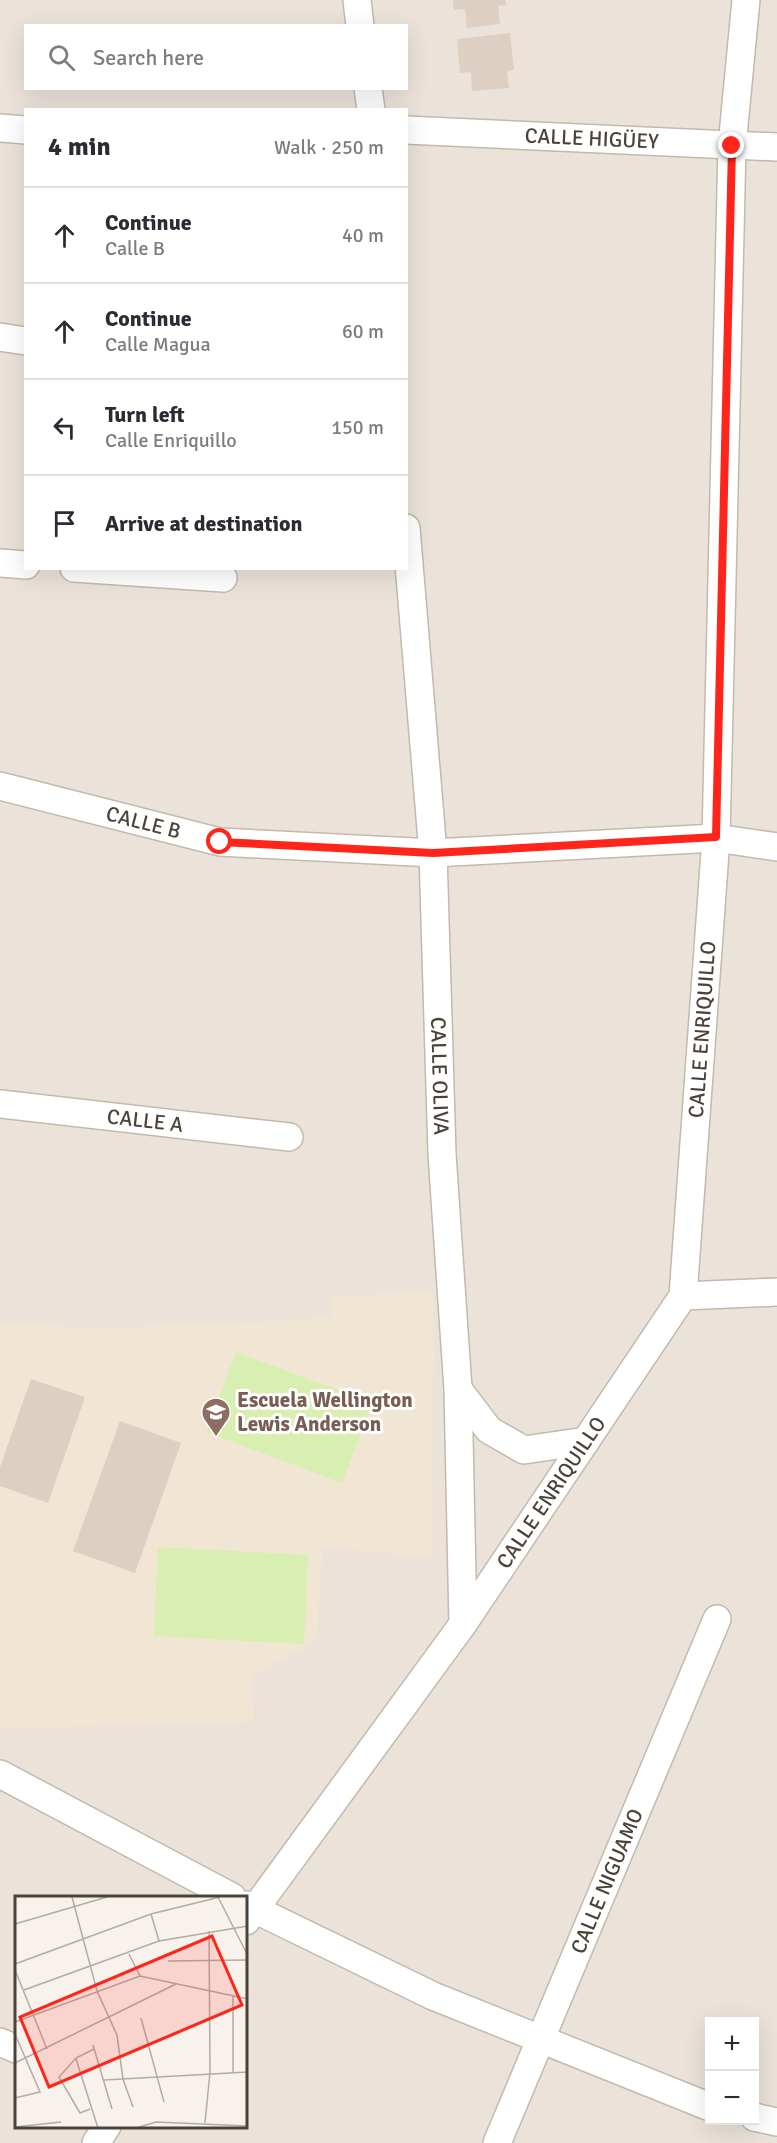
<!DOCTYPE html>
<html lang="en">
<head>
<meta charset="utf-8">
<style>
  :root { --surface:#fff; --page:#f7f7f7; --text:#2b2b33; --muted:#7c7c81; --line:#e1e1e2 }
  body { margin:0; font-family:Signika,sans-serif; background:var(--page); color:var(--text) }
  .controls { position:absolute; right:18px; bottom:18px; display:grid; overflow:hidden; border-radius:0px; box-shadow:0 6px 24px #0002 }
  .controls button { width:54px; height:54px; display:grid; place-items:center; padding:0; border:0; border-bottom:2px solid var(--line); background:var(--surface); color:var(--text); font:30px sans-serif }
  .stop { position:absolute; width:18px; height:18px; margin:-14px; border:4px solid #ff251a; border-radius:50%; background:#fff }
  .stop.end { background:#ff251a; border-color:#fff; box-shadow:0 2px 6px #0008 }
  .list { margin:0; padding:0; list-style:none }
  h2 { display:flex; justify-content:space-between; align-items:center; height:78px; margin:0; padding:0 24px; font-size:26px }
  h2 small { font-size:20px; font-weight:400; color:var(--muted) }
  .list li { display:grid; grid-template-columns:39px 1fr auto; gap:18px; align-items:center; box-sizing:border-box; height:96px; padding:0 24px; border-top:2px solid var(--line) }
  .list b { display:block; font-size:22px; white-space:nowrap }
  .list p { margin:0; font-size:20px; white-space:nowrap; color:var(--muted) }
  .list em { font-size:20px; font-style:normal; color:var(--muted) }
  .icon { flex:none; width:33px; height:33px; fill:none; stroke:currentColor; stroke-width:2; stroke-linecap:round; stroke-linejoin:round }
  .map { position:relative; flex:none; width:777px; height:2143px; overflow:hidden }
  .search { position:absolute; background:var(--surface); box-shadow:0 6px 24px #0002; left:24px; top:24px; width:384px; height:66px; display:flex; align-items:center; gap:15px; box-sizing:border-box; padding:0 21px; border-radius:0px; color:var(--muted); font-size:22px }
  .panel { position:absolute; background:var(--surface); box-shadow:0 6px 24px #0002; left:24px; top:108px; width:384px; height:462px; border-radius:0px }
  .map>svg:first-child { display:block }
  .residential { fill:#ebe3d9; fill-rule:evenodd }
  .education { fill:#f1e6d4 }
  .green { fill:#d9eeb1 }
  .building { fill:#ddcfc2 }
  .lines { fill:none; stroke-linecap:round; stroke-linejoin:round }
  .minor-casing { stroke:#c3b9ac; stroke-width:30 }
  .minor { stroke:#fff; stroke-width:27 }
  .route { stroke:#ff251a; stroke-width:8 }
  .labels { text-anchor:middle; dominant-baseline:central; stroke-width:6; stroke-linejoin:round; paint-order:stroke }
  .street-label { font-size:21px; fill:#4c4238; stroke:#fff }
  .education-label { font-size:21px; font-weight:bold; fill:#785e54; stroke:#fff; text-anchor:start }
  .inset-road { fill:none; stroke:#b3aca3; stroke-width:1.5 }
  .view { fill:#ff251a; fill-opacity:0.15; stroke:#ff251a; stroke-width:3 }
  .inset-edge { fill:none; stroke:#4c4238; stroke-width:3 }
</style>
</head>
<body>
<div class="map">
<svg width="777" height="2143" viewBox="0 0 777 2143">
  <rect width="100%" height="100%" fill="#f7f2eb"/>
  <path class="residential" d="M0,0H777V2143H0ZM26,26H406V88H26ZM26,110H406V568H26ZM16,1897H246V2126H16ZM710,2022H754V2120H710Z"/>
  <path class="education" d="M434,1293L431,1557L322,1547L317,1640L252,1675L254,1721L0,1729V1322L96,1329L330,1318L333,1296Z"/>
  <g class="green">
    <path d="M236,1352L372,1403L342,1483L206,1432Z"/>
    <path d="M158,1547L308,1555L304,1644L154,1636Z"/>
  </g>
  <g class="building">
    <path d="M453,0H505L506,5L498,6L500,24L467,28L465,9L454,10Z"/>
    <path d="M510,33L514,70L507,71L509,88L472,91L471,72L460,73L457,39Z"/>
    <path d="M31,1379L85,1397L48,1503L0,1486V1467Z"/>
    <path d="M120,1421L181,1443L135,1573L73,1551Z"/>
  </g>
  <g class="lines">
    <g class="minor-casing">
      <g id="minor">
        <path d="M357,0L360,26"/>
        <path d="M368,88L371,110"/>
        <path d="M0,128L26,130"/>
        <path id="s1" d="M406,130L777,147"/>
        <path d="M0,337L26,341"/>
        <path id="s2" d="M406,528L433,853L442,1154L458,1389L463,1624"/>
        <path d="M0,563L26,565"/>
        <path d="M74,568L223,578"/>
        <path id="s3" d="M0,786L220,842L433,853L716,838L777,847"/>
        <path id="s4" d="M0,1104L289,1137"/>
        <path d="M683,1296L777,1292"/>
        <path d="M458,1389L489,1430L524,1450L586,1441"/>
        <path d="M0,1774L232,1897"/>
        <path d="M246,1905L433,1996L710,2107"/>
        <path id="s5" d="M246,1921L463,1624L683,1296L716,838L732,146L746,0"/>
        <path d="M0,2042L16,2049"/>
        <path d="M754,2117L777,2122"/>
        <path d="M96,2143L107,2126"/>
        <path id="s6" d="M497,2143L717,1619"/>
      </g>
    </g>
    <use href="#minor" class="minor"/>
  </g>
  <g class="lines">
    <path class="route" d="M220,842L433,853L716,837L732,146"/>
  </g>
  <defs>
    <g id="school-pin" transform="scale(1.5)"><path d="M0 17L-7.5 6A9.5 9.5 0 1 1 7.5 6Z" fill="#8d6e63" stroke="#fff"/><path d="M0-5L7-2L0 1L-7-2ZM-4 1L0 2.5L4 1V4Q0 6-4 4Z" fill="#fff"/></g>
  </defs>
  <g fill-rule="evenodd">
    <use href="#school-pin" x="216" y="1412"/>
  </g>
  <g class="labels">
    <g class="street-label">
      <text stroke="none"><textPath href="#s1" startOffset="186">CALLE HIGÜEY</textPath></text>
      <text stroke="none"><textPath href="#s3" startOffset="148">CALLE B</textPath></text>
      <text stroke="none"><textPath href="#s5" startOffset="1030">CALLE ENRIQUILLO</textPath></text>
      <text stroke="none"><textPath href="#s2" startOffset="549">CALLE OLIVA</textPath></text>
      <text stroke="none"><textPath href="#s4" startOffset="146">CALLE A</textPath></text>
      <text stroke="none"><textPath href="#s5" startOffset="526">CALLE ENRIQUILLO</textPath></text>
      <text stroke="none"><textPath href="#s6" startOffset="284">CALLE NIGUAMO</textPath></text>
    </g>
    <g class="education-label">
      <text x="237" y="1400">Escuela Wellington<tspan x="237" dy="24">Lewis Anderson</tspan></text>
    </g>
  </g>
  <g transform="translate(15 1896)">
    <rect width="232" height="232" fill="#f7f2eb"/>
    <path class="inset-road" d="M57,1L82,95L102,139L108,183L118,211M203,1L233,60M136,18L144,45M0,28L92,1M114,58L125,80M153,65L233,64M0,68L136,18L205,1M0,74L32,153M9,94L144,45L233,30M126,122L149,206M0,126L125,80L233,103M0,138L25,196L0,202M78,149L97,213M61,163L83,232M0,167L161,88M218,176V100M89,184L233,176M75,213L65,217L44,181L61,162L79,153M190,227L195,176L194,35M0,231L46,226M121,232L141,226L233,230"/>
    <path class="view" d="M197,40L227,109L34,191L5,121Z"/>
    <rect width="232" height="232" class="inset-edge"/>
  </g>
</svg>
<div class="controls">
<button>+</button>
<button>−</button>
</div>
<div class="stop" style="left:220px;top:842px"></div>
<div class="stop end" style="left:732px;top:146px"></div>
<div class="search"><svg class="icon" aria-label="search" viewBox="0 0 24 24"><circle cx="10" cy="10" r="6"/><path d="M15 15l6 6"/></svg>Search here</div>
<section class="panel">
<h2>4 min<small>Walk · 250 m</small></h2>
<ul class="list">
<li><svg class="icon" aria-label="ahead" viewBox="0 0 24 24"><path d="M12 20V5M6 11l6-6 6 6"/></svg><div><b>Continue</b><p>Calle B</p></div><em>40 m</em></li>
<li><svg class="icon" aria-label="ahead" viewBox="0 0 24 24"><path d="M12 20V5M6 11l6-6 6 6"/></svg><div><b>Continue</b><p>Calle Magua</p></div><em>60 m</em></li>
<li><svg class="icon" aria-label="left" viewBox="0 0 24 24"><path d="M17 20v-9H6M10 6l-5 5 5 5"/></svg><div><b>Turn left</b><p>Calle Enriquillo</p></div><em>150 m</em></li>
<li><svg class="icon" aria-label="arrive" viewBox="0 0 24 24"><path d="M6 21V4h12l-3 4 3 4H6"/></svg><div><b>Arrive at destination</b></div></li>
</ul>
</section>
</div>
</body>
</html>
